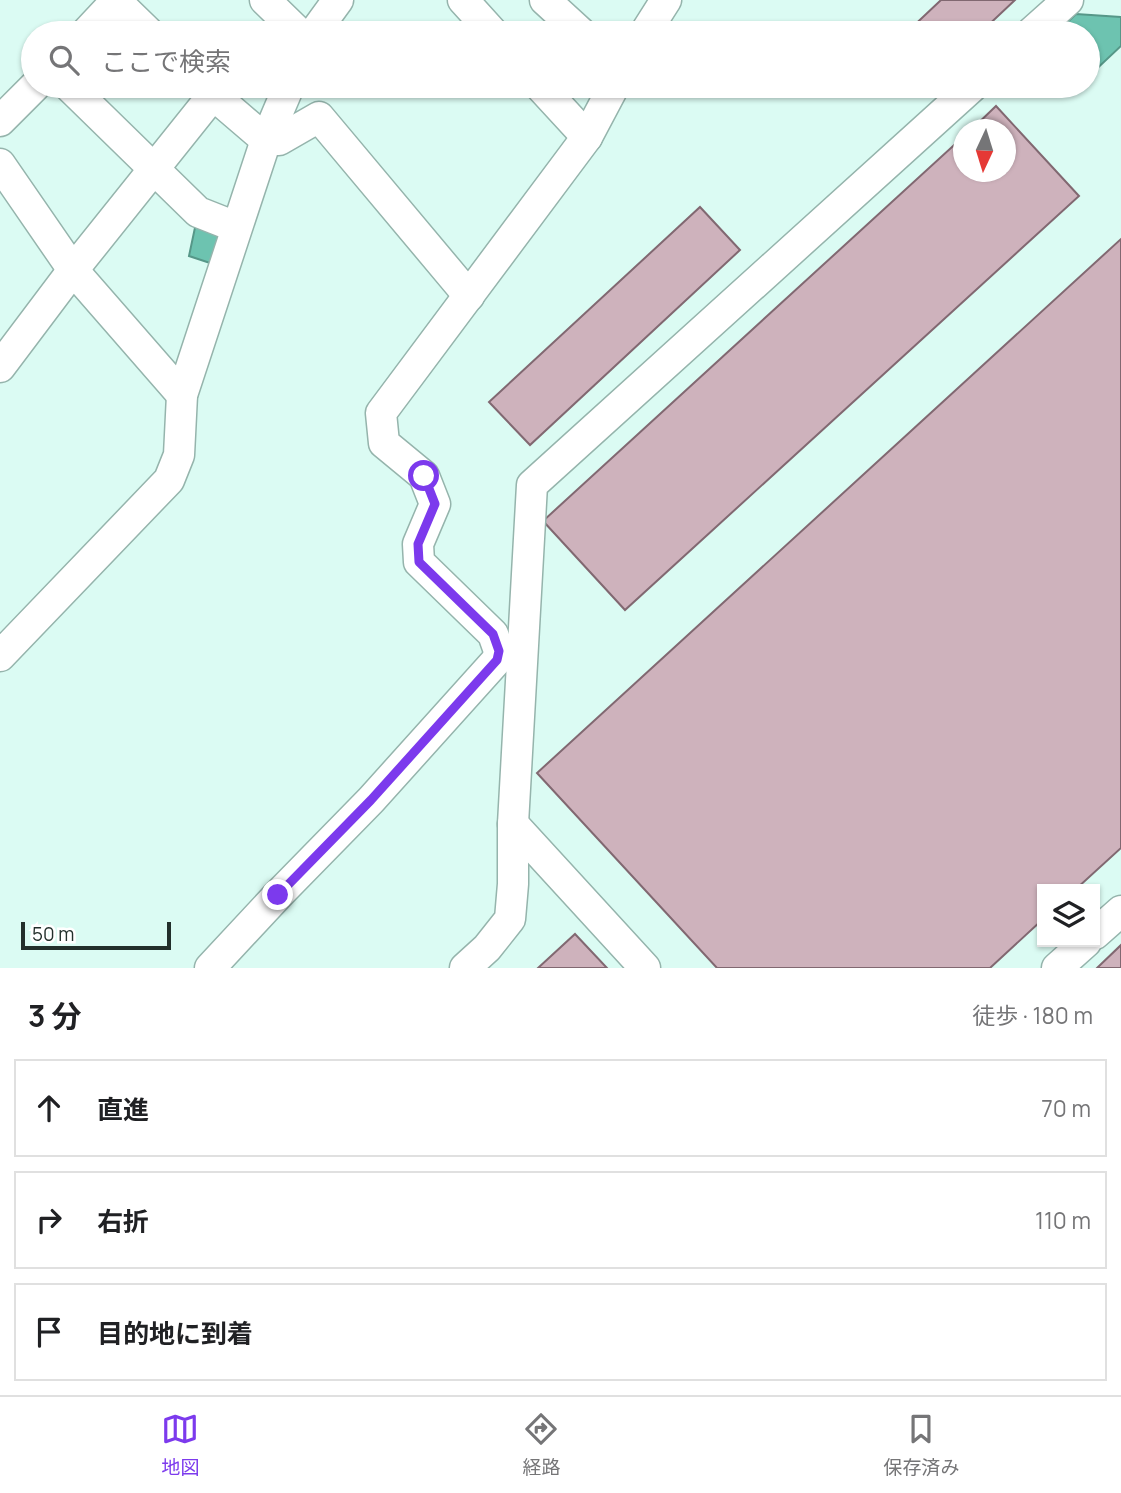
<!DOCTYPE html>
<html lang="ja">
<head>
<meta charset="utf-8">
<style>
  :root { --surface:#fff; --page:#f2f2f2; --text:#202124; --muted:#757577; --line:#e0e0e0; --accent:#7c3aed }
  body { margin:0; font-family:Manrope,"Noto Sans JP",sans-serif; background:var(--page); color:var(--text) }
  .controls { position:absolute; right:21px; bottom:21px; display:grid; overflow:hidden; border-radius:0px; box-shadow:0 2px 5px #0004 }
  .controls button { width:63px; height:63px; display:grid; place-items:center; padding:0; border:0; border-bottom:2px solid var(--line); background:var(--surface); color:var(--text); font:35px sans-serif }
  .compass { position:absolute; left:953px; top:119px; width:63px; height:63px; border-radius:50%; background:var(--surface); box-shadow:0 2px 5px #0004; rotate:184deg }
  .scale { position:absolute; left:21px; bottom:18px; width:150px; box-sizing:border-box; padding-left:7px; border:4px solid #222f2b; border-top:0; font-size:19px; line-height:24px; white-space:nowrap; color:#222f2b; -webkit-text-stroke:5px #fff; paint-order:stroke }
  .stop { position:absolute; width:21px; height:21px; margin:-16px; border:5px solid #7c3aed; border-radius:50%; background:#fff }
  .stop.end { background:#7c3aed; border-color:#fff; box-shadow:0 2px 7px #0008 }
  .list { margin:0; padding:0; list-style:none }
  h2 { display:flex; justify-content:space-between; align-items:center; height:91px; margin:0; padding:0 28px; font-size:30px }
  h2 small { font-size:23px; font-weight:400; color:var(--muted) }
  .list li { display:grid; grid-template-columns:46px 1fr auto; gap:21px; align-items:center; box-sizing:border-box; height:98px; margin:0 14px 14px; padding:0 14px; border:2px solid var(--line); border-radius:0px }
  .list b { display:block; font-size:26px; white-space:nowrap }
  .list em { font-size:23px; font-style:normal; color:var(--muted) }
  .icon { flex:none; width:38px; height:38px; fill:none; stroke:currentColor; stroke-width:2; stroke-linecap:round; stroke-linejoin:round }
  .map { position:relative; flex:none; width:1121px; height:968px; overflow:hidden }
  .search { position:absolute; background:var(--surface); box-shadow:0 2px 5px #0004; left:21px; right:21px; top:21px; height:77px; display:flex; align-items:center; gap:18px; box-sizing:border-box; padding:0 24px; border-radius:38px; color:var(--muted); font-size:26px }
  .sheet { height:427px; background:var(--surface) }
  nav { display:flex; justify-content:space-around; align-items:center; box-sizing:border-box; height:98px; border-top:2px solid var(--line); background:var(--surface); font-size:19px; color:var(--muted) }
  nav a { display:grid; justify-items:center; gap:4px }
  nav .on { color:var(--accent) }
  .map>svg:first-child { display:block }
  .water { fill:#6dc3b0; stroke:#569788; stroke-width:2 }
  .building { fill:#ceb2bc; stroke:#816871; stroke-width:2 }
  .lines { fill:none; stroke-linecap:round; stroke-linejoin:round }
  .minor-casing { stroke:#95b4ac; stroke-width:33 }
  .minor { stroke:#fff; stroke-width:30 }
  .route { stroke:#7c3aed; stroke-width:9 }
</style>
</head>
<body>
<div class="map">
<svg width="1121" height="968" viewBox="0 0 1121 968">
  <rect width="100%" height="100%" fill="#dbfbf3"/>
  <g class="water">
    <path d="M1076,14L1121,17V46L1088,77V33H1056Z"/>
    <path d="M197,218L231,230L219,266L189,256Z"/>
  </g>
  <g class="building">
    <path d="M941,0H1015L980,33H906Z"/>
    <path d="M996,106L1079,196L625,610L543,521L964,136V172H1006V130H971Z"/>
    <path d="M700,207L740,250L530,445L489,402Z"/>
    <path d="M1121,239V848L1076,889H1042V920L990,968H717L537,773Z"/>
    <path d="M575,934L607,968H538Z"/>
    <path d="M1121,945V968H1097Z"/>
  </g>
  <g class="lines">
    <g class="minor-casing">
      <g id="minor">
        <path d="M115,0L149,33"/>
        <path d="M265,0L299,33"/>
        <path d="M463,0L493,33"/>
        <path d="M545,0L581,33"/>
        <path d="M86,33L116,1"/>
        <path d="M314,33L338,0"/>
        <path d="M645,33L666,0"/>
        <path d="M1031,33L1068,0"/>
        <path d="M69,86L198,212L236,227"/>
        <path d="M203,86L266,140H279L319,117L469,296"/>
        <path d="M540,86L587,137"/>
        <path d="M0,121L35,86"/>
        <path d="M0,164L73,270L182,395"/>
        <path d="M0,367L73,270L213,95"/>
        <path d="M0,656L169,480L179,455L182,395L266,140L289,86"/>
        <path d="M513,824L645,968"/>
        <path d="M1095,934L1121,911"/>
        <path d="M210,968L278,895L371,800L497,660L499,651L493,634L419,562L418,544L435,504L424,476L384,443L381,413L587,137L614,86"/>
        <path d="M465,968L487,948L510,919L513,884V824L532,485L973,86"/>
        <path d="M1057,968L1086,942"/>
      </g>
    </g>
    <use href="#minor" class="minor"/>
  </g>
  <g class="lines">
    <path class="route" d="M278,895L371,800L497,660L499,651L493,634L419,562L418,544L435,504L424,476"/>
  </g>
</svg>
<div class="controls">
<button><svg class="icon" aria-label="layers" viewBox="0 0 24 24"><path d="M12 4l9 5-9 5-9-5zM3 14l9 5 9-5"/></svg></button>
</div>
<svg class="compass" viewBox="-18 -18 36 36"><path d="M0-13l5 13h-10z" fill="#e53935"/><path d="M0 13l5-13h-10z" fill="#757577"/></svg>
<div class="scale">50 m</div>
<div class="stop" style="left:424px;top:476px"></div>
<div class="stop end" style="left:278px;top:895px"></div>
<div class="search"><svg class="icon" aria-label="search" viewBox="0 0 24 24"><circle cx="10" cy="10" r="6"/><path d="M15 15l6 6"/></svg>ここで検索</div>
</div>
<section class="sheet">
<h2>3 分<small>徒歩 · 180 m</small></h2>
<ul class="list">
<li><svg class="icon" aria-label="ahead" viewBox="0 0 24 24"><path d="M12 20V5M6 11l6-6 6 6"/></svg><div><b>直進</b></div><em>70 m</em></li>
<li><svg class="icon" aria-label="right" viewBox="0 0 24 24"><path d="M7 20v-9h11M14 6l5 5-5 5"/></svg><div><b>右折</b></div><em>110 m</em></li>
<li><svg class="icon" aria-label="arrive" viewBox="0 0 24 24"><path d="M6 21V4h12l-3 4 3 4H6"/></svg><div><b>目的地に到着</b></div></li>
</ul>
</section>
<nav>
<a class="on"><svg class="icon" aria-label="map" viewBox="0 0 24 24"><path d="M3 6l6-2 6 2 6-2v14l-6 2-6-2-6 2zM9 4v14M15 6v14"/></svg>地図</a>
<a><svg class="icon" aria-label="directions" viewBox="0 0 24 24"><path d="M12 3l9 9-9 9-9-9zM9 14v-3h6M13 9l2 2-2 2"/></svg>経路</a>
<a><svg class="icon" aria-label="saved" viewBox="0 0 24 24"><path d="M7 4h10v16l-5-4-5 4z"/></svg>保存済み</a>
</nav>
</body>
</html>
